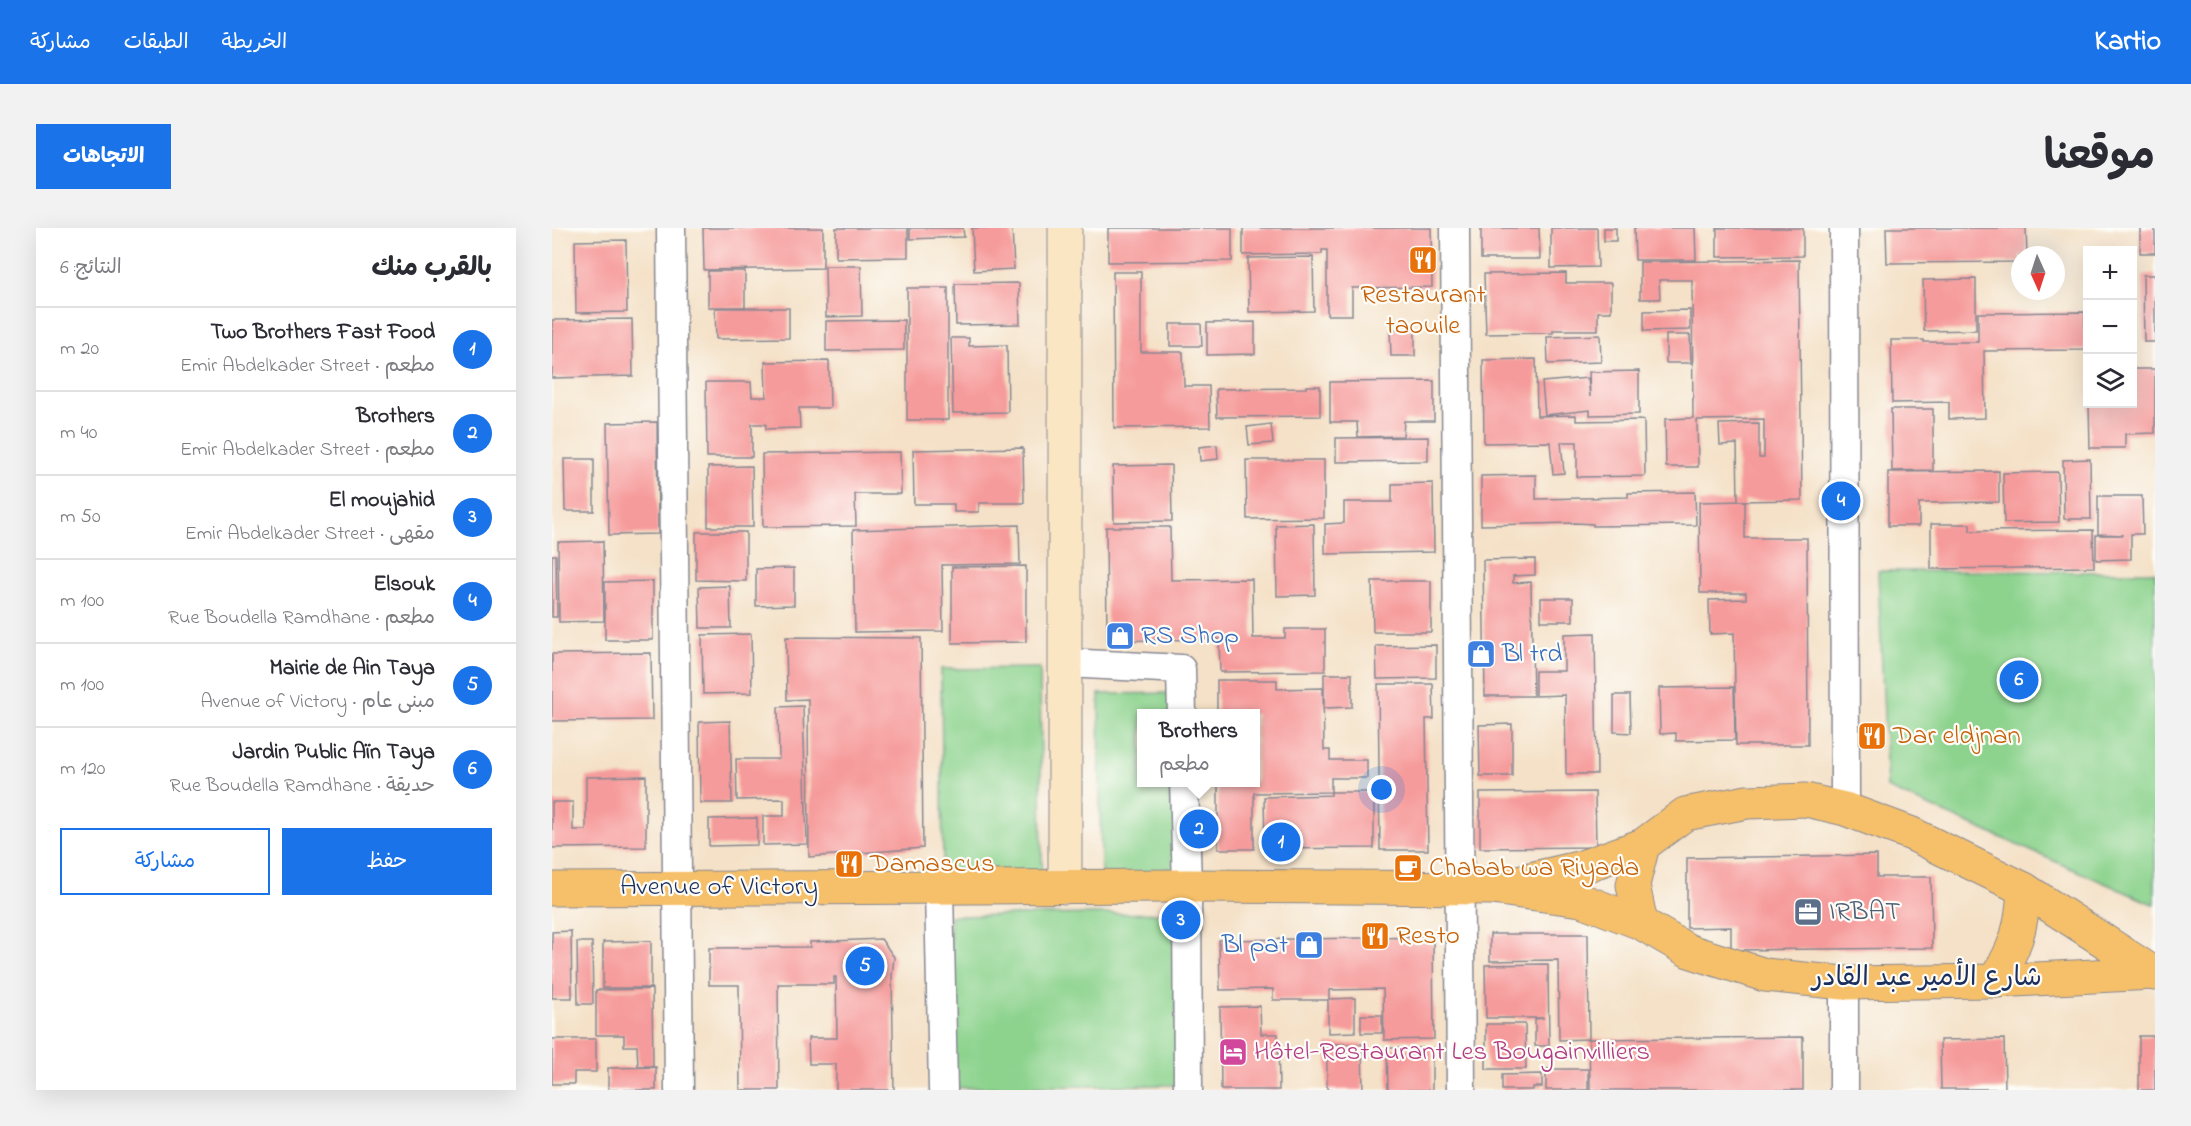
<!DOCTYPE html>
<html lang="ar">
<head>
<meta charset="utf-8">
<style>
  :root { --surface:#fff; --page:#f2f2f3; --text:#2b2b33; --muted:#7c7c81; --line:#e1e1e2; --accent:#1a73e8 }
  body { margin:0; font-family:"Indie Flower","Playpen Sans Arabic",sans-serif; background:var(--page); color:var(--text); direction:rtl }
  .controls { position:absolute; right:18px; top:18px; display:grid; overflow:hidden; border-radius:0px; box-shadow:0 6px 24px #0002 }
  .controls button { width:54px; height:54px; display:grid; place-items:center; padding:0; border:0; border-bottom:2px solid var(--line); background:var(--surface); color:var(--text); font:30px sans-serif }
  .compass { position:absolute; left:1459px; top:18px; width:54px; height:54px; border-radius:50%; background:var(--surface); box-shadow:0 6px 24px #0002; rotate:177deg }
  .you { position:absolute; left:830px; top:562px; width:21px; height:21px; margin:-15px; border:4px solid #fff; border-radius:50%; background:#1a73e8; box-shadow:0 0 0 9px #1a73e833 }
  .badge { display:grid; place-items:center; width:39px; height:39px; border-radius:50%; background:var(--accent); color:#fff; font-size:20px; font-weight:700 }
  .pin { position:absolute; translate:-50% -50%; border:3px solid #fff; box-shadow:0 2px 6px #0006 }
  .popup { position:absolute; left:585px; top:481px; width:123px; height:78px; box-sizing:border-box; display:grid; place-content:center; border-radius:0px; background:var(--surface); filter:drop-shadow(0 2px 4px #0005); font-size:20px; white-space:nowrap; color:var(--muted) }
  .popup b { font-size:22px; color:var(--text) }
  .popup::after { content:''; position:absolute; left:50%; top:100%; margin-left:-12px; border:12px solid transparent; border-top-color:var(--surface) }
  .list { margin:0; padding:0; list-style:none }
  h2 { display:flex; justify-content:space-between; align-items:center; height:78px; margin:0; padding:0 24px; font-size:26px }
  h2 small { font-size:20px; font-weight:400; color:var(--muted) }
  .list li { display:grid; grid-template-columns:39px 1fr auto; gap:18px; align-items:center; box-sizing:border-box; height:84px; padding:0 24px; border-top:2px solid var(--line) }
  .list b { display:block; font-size:22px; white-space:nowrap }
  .list p { margin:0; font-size:20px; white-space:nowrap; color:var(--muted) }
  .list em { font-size:20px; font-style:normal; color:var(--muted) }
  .actions { display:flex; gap:12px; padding:18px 24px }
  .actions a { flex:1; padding:14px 0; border:2px solid var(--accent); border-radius:0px; text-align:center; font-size:21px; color:var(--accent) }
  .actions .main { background:var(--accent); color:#fff }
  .icon { flex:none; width:33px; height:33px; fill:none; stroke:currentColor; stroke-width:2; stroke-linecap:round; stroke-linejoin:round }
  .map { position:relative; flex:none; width:1603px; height:862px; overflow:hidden; direction:ltr; border-radius:0px }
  header { display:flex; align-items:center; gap:36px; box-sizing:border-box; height:84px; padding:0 30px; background:var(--accent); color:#fff }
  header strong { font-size:28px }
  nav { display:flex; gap:33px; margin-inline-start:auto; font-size:21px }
  .intro { display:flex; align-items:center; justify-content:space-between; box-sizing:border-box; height:144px; padding:0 36px }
  h1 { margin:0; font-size:42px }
  .button { padding:15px 27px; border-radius:0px; background:var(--accent); color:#fff; font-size:21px; font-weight:700 }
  main { display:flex; gap:36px; padding:0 36px }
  aside { flex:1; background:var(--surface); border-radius:0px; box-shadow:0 6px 24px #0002 }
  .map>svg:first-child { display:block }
  .green { fill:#8dd38e; stroke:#548176; stroke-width:1.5 }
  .building { fill:#f69b9b }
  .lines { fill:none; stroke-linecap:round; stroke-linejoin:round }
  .street-casing { stroke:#888892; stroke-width:31 }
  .secondary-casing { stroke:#888892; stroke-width:35 }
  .primary-casing { stroke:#888892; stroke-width:35 }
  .street { stroke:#fff; stroke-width:28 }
  .secondary { stroke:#fbe6c4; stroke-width:33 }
  .primary { stroke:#f6c06b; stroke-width:33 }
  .labels { text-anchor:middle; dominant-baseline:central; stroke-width:4.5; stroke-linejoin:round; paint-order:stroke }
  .food-label { font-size:27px; fill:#c56008; stroke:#fdfcf7; text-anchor:start }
  .shop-label { font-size:27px; fill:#366cbe; stroke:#fdfcf7; text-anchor:start }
  .street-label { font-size:27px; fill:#1b2f5e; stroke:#fdfcf7 }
  .service-label { font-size:27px; fill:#4e5e75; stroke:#fdfcf7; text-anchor:start }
  .hotel-label { font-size:27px; fill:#b23c85; stroke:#fdfcf7; text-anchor:start }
</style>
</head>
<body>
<header>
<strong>Kartio</strong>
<nav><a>الخريطة</a><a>الطبقات</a><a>مشاركة</a></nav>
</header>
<div class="intro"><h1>موقعنا</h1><a class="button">الاتجاهات</a></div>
<main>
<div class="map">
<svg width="1603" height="862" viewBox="0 0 1603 862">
  <rect width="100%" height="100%" fill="#fdfcf7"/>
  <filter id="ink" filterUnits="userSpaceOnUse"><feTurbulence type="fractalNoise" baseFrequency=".0167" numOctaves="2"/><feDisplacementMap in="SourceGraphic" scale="12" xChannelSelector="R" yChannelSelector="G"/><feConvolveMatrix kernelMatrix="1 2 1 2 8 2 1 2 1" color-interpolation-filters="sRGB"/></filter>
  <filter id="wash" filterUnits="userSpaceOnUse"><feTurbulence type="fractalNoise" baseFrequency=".008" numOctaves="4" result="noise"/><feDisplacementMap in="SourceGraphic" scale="24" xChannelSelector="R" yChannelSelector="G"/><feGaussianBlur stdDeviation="1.35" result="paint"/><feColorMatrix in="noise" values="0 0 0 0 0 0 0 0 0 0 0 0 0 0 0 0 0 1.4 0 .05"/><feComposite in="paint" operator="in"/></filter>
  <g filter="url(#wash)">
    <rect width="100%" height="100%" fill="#f4e1c7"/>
    <g class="green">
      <path d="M1326,343L1603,344V677L1335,560Z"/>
      <path d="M488,440L490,645L391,646L389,441Z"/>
      <path d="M624,465L625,485L590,486V554L625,555L626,649H549L547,466Z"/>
      <path d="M623,685L625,857L400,860L398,688Z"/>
    </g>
    <g id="blocks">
      <g class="building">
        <path d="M151,0H271V40L152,42Z"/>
        <path d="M284,0H356V29L284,30Z"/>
        <path d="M358,0H411L412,9L358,11Z"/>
        <path d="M420,0H460L462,41L422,43Z"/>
        <path d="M556,0H680V33L556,34Z"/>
        <path d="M691,0H879L880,59L800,60V87H775V22H770V26L691,27Z"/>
        <path d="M929,0H987L988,31H929Z"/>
        <path d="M999,0H1045L1046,39L999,40Z"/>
        <rect x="1052" y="0" width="12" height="13"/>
        <path d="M1082,0H1143L1144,32H1083Z"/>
        <path d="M1165,0H1251V28L1165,29Z"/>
        <path d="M1334,0H1474L1475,27H1468V34L1335,35Z"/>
        <rect x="1588" y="0" width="15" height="25"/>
        <path d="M74,12L75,84L24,85L23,13Z"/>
        <path d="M761,29L762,83L697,84L696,30Z"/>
        <path d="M1247,32L1250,272L1186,273L1185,216L1168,217L1167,196L1207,195V230H1212V191L1145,192L1146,239H1114L1113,191L1141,190L1140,52H1107L1108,71H1088V34Z"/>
        <path d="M273,38H309L310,88L274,89Z"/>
        <rect x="156" y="43" width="37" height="36"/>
        <path d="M561,44H589V124H631L632,158H657L658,199L562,200Z"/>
        <path d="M1014,45V55H1059V84H1046V102H1001V105L934,106L932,46Z"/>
        <path d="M1591,47H1603V114H1592Z"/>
        <path d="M1424,51V102L1372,103L1371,52Z"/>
        <path d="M467,55L468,96L404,97L403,56Z"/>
        <rect x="355" y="60" width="41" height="132"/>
        <path d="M163,80H237V110L164,111Z"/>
        <path d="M1138,82V102L1092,103V83Z"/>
        <path d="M1533,84V122L1432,123L1433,190L1397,191V174L1340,175L1339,112H1372V114H1426V85Z"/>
        <path d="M80,91L81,148L0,150V92Z"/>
        <path d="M352,92V122L274,123V93Z"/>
        <path d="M703,94V126L655,127V95Z"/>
        <path d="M618,96H649L650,118H618Z"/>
        <path d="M838,101H863V128H839Z"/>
        <path d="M1048,107L1049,134L996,136L995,109Z"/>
        <path d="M1114,107H1138L1139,135H1114Z"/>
        <path d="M399,110H417V118L455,117L456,184L401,185Z"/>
        <path d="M984,131L985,188L1024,187V193L1092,192L1093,248L1025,249V214H1009L1012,245L1001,246L998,214L932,215L931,132Z"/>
        <path d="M277,133L278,180H247L248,200L214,201V196H200V229H155L154,154H199L200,169H214L213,134Z"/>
        <path d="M1581,141H1603V205L1573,206V220H1538L1537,176H1581Z"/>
        <path d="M1087,143V186L1038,187V182L993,187L990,154L1036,150L1038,169L1037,144Z"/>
        <path d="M882,153V193H852L851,208L806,209L805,194H778V154Z"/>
        <path d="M754,158H768V188L665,189L664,161L754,160Z"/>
        <path d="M1339,181H1381V242L1340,243Z"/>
        <path d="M105,194L106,306L57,307L55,195Z"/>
        <path d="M719,196L721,215L697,217L695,199Z"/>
        <path d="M876,209V233L784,234V210Z"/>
        <path d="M665,217L666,231L648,233L647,219Z"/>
        <path d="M471,220L472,275H427V284H402V276H362L361,222Z"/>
        <path d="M348,224L349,266H303L304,298L211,299L210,226Z"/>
        <path d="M12,231H42V283H13Z"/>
        <path d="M1538,231L1539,291H1512L1511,232Z"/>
        <path d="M694,232H772V290L695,291Z"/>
        <path d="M619,237L620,293L562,294L561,238Z"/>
        <path d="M200,238L201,299H156V239Z"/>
        <path d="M1447,243V274L1367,275V298H1336V244Z"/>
        <path d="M1506,244L1507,294L1452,295L1451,245Z"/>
        <path d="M984,247V271L1076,269V265L1143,264L1144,297L1041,298V296L1024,295L929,297V248Z"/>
        <path d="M881,255L882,324L773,326V296L792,295V274H840V256Z"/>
        <path d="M1546,268H1590L1591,306H1579V331L1544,332V307H1572L1546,306Z"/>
        <path d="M1193,273V310H1255L1256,517H1184L1182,405L1158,406L1157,372L1194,371V365H1148L1147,274Z"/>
        <path d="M762,296L763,367L725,368L724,297Z"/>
        <path d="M1379,296H1418V303L1541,302L1542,339L1379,341Z"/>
        <path d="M467,297L468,336L390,337L391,403L303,404L301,302Z"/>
        <path d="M554,299H618L619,352L700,351L701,410H733V401H773V443L668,444L667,411L555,413Z"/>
        <path d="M144,304H194V353L144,352Z"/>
        <path d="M51,313L52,393L7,394L6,314Z"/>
        <path d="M0,327H4L5,389H0Z"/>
        <path d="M983,331V347L961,348V355L979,354L981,468H933L931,332Z"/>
        <path d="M474,338V414L400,415V339Z"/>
        <path d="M242,340V377L204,378V341Z"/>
        <path d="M101,353V412H53V354Z"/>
        <path d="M820,353H879V404H821Z"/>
        <path d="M178,358L179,400H148L147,359Z"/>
        <rect x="989" y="370" width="32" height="23"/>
        <path d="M1043,405L1045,546H1014L1013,467L983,468V443H1012V406Z"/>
        <path d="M199,406L200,465L151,466L150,407Z"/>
        <path d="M234,409L369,410L371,620L257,629L256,471L235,472Z"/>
        <path d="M884,417V450L825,451L824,418Z"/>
        <path d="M99,425L100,492L0,493V426Z"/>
        <path d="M772,446H800V479L772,480Z"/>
        <path d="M665,452H725V461L771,460L772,522H778V532H815V550H779V564L702,565V621H666V555L704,554V486H665Z"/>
        <path d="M826,456H881L882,491H874L876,622H828Z"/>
        <path d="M1182,459L1183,512L1124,513V505L1108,506L1107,460Z"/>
        <path d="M1062,467H1078L1079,505L1062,504Z"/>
        <path d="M251,478L255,616L211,617V588H232V571L185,572L184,531H227L226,479Z"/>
        <path d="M178,493L180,575H148L147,494Z"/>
        <path d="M960,496V548H928L927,497Z"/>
        <path d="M94,548V619L0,620V574H21V602H34V549Z"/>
        <path d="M779,564H822V620L713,621L712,569L779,567Z"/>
        <path d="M1043,564L1044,619L928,620V565Z"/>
        <path d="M205,590V617L157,618V591Z"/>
        <path d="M1325,627V649H1379L1380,720L1179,722V699L1135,700V630Z"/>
        <path d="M19,703L20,770H0V704Z"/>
        <path d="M938,706H1036L1037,811L1007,812L1006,732L938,733Z"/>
        <path d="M881,709L882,811L832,812L831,761L777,762V771L803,770V804L776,805V772H721V761L668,762L667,712Z"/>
        <path d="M329,711L342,729L340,748L342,862H284V836H257L256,810H285L284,749H282V756H226L227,862H188L187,757H157V720L258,719V714Z"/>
        <path d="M99,713V760H51V714Z"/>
        <path d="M25,714H40L41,776H26Z"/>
        <path d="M996,736L997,818H983V791L992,790H934L933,737Z"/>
        <path d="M100,761L101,838H86L85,818H72V807H44V762Z"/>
        <path d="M708,778L709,806H726L727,862H669L668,779Z"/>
        <rect x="809" y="787" width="21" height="18"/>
        <path d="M934,796H973L974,841H934Z"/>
        <rect x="1587" y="808" width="16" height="54"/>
        <path d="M1251,809V862H1038L1037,811Z"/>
        <path d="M0,811H44V844H22V856H0Z"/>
        <path d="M1452,811L1453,861H1389L1388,812Z"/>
        <path d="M775,816H810L811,862H775Z"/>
        <path d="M835,820H880V862H836Z"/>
        <path d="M104,839V862H56V840Z"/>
        <rect x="994" y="841" width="42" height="21"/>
        <path d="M990,846V859H981V862H950V847Z"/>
      </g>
    </g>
  </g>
  <g filter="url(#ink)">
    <use href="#blocks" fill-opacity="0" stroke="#888892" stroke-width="1.5"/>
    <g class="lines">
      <g class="street-casing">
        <g id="street">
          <path d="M119,0L127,862"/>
          <path d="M903,0L909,862"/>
          <path d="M1292,0L1293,581"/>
          <path d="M514,435L629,441L630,486"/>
          <path d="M632,554L635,658L636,862"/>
          <path d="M387,659L391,862"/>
          <path d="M1292,755V862"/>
        </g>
      </g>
      <g class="secondary-casing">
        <path id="secondary" d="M513,0V659"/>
      </g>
      <g class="primary-casing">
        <g id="primary">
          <path d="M961,655L1030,639L1091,617L1133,586L1195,574L1254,572L1293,581L1360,606L1472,661L1603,746"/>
          <path d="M0,661L635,658L940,660L1029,672L1089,695L1137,723L1213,747L1292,755L1442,753L1601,745"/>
          <path d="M1089,695L1081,657L1091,617"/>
          <path d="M1442,753C1464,721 1470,699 1472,661"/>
        </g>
      </g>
      <use href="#street" class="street"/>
      <use href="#secondary" class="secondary"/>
      <use href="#primary" class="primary"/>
    </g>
  </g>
  <defs>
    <g id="restaurant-square" transform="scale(1.5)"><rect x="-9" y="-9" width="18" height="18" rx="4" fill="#e8710a" stroke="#fdfcf7"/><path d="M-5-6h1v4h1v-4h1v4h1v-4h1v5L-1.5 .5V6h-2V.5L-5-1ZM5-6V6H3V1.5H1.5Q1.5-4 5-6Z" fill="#fff"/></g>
    <g id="shop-square" transform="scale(1.5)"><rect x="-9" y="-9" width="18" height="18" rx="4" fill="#3f7fe0" stroke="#fdfcf7"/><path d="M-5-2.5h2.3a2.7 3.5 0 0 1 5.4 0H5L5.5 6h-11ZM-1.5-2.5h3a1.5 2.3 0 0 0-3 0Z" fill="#fff"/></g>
    <g id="cafe-square" transform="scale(1.5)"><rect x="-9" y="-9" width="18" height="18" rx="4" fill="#e8710a" stroke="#fdfcf7"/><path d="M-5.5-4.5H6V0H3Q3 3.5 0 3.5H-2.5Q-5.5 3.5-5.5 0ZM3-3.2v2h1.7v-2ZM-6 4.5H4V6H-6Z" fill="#fff"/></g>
    <g id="office-square" transform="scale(1.5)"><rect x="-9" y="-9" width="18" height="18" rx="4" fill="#5c6f8a" stroke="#fdfcf7"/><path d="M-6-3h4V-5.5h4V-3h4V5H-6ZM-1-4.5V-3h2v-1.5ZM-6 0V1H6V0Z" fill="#fff"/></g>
    <g id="hotel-square" transform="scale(1.5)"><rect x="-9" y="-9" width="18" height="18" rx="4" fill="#d1479c" stroke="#fdfcf7"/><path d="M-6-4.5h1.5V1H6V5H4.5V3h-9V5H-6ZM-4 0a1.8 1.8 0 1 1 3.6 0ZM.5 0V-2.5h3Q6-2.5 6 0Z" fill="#fff"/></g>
  </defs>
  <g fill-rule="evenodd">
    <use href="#restaurant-square" x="871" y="32"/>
    <use href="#shop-square" x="568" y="408"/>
    <use href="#shop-square" x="929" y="426"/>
    <use href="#restaurant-square" x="1320" y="508"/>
    <use href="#restaurant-square" x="297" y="636"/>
    <use href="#cafe-square" x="856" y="640"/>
    <use href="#office-square" x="1256" y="684"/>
    <use href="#restaurant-square" x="823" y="708"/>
    <use href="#shop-square" x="757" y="717"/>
    <use href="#hotel-square" x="681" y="824"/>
  </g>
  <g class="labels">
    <g class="food-label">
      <text x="871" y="67" text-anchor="middle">Restaurant<tspan x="871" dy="31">taouile</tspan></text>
      <text x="1341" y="508">Dar eldjnan</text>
      <text x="318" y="636">Damascus</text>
      <text x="877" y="640">Chabab wa Riyada</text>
      <text x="844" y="708">Resto</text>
    </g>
    <g class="shop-label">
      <text x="589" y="408">RS Shop</text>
      <text x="950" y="426">Bl trd</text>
      <text x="736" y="717" text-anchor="end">Bl pat</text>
    </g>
    <g class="street-label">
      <text x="167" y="659">Avenue of Victory</text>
      <text x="1375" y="750">شارع الأمير عبد القادر</text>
    </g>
    <g class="service-label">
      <text x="1277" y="684">IRBAT</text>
    </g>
    <g class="hotel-label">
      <text x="702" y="824">Hôtel-Restaurant Les Bougainvilliers</text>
    </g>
  </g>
</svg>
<div class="controls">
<button>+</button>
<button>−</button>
<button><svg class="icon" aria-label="layers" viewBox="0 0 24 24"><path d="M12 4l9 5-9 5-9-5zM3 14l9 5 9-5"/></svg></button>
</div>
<svg class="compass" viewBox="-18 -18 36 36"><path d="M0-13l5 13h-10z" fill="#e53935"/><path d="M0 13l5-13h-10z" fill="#7c7c81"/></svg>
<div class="you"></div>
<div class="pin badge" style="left:729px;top:614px">1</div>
<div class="pin badge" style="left:647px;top:601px">2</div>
<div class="popup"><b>Brothers</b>مطعم</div>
<div class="pin badge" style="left:629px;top:692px">3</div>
<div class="pin badge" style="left:1289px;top:273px">4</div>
<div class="pin badge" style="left:313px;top:738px">5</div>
<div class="pin badge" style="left:1467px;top:452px">6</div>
</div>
<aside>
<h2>بالقرب منك<small>النتائج: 6</small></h2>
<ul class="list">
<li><span class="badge">1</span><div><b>Two Brothers Fast Food</b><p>مطعم · Emir Abdelkader Street</p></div><em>20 m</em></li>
<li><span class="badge">2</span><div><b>Brothers</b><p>مطعم · Emir Abdelkader Street</p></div><em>40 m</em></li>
<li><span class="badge">3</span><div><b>El moujahid</b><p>مقهى · Emir Abdelkader Street</p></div><em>50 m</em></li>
<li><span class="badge">4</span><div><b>Elsouk</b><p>مطعم · Rue Boudella Ramdhane</p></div><em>100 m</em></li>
<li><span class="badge">5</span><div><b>Mairie de Ain Taya</b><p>مبنى عام · Avenue of Victory</p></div><em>100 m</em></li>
<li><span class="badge">6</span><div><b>Jardin Public Aïn Taya</b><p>حديقة · Rue Boudella Ramdhane</p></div><em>120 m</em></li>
</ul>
<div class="actions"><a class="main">حفظ</a><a>مشاركة</a></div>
</aside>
</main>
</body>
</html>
